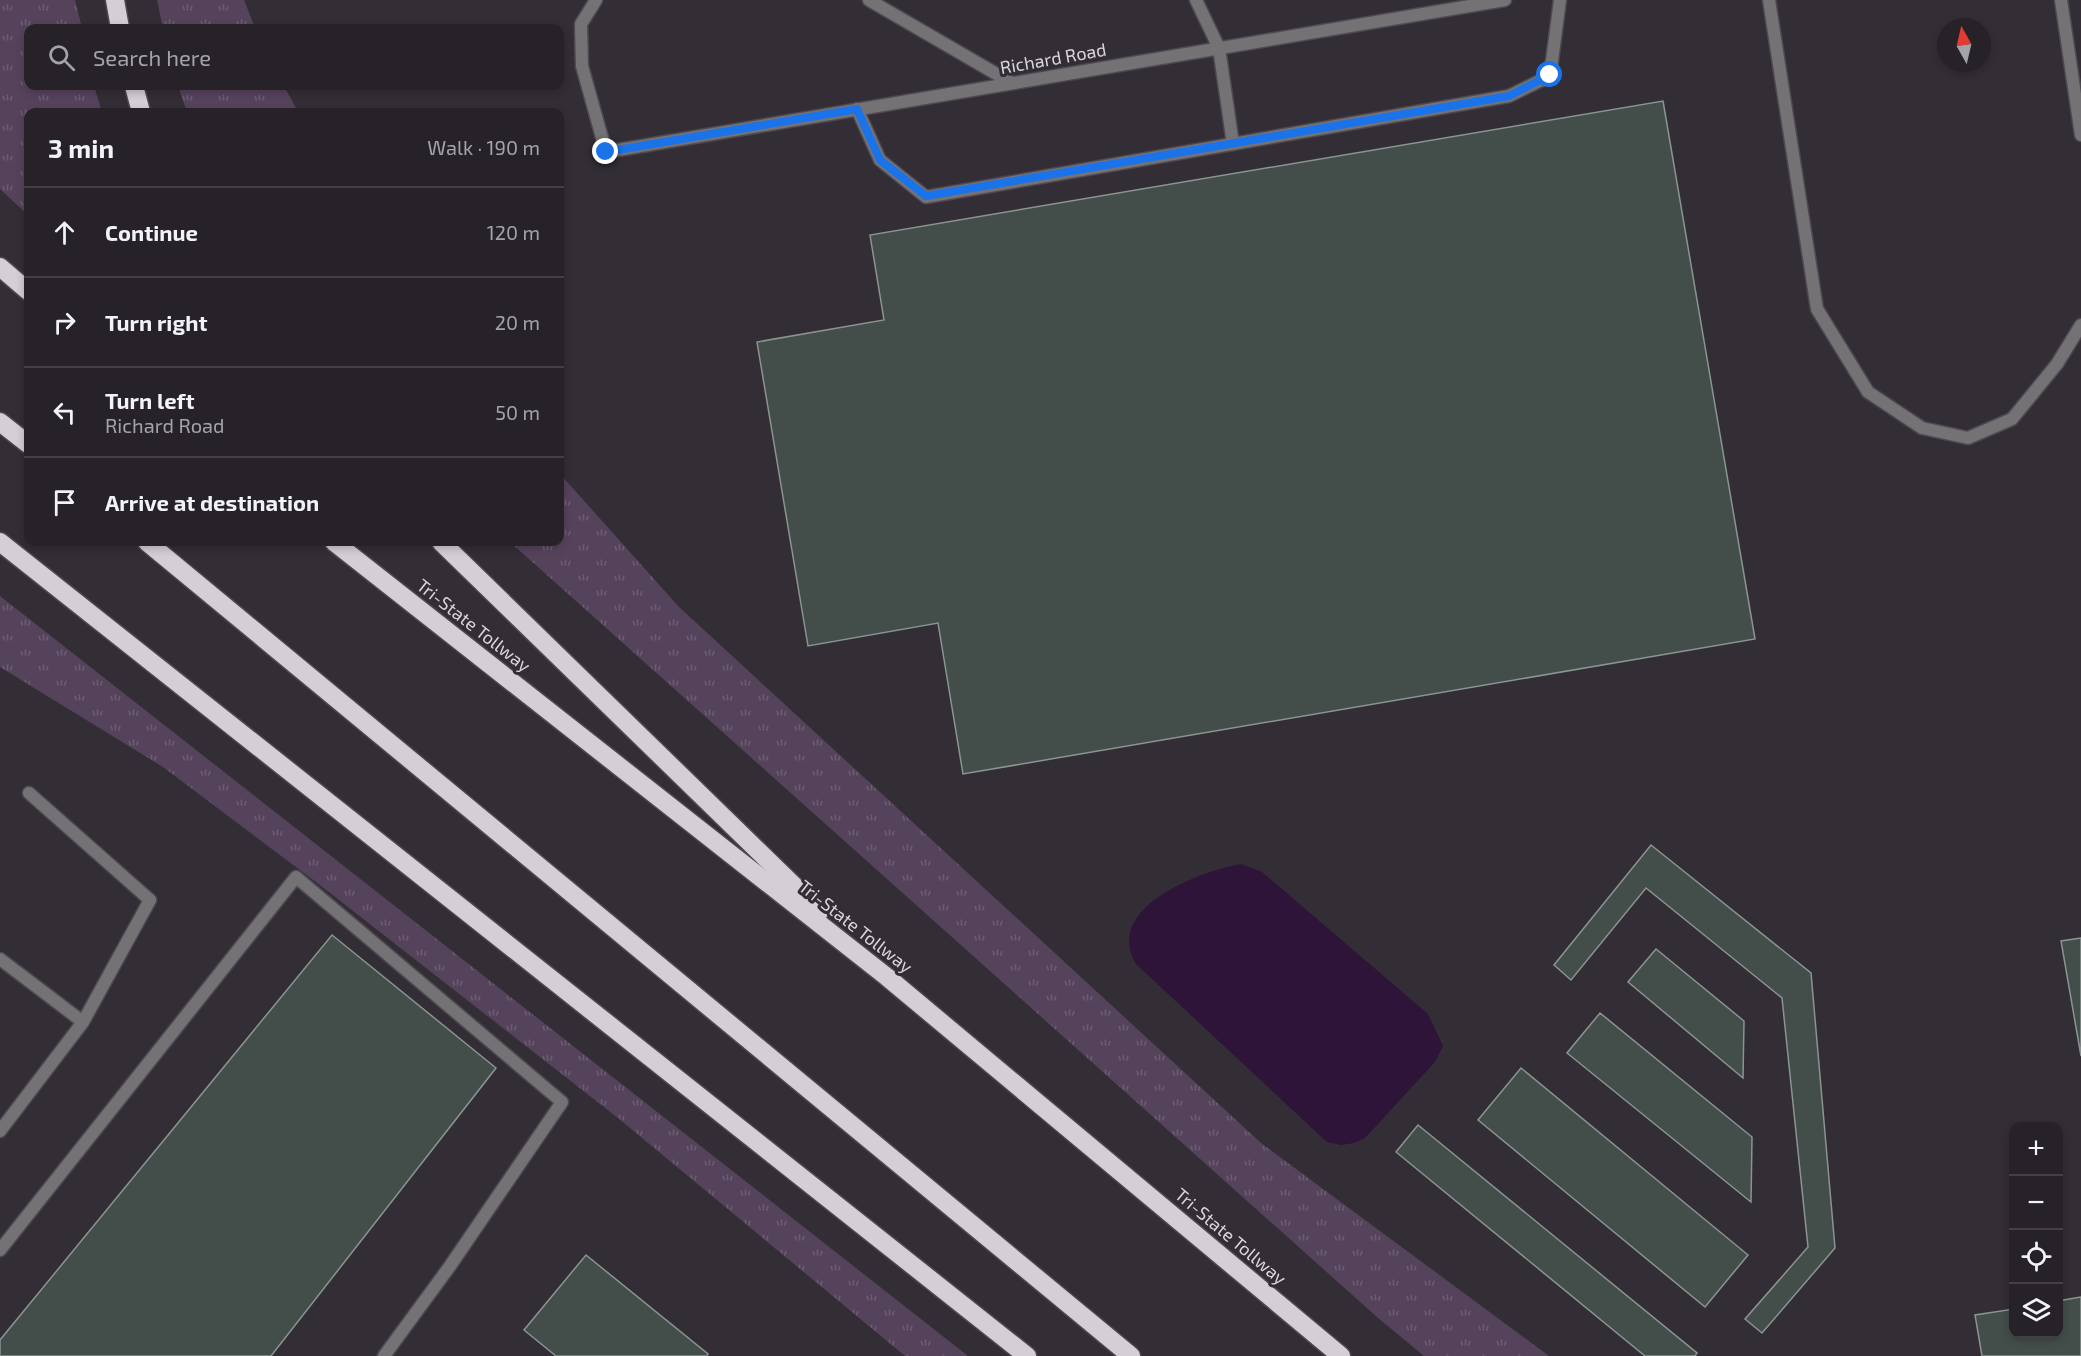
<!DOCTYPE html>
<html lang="en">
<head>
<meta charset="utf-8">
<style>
  :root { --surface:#262228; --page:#2e2a30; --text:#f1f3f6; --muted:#a4a4a8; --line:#423f45 }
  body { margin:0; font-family:"Exo 2",sans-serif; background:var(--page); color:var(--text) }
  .controls { position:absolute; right:18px; bottom:18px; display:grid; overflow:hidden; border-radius:12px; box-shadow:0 3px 9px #0003 }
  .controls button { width:54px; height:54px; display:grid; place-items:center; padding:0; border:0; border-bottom:2px solid var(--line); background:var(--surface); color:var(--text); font:30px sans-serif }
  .compass { position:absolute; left:1937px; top:18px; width:54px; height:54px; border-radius:50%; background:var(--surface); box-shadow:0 3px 9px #0003; rotate:352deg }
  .stop { position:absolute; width:18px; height:18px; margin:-14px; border:4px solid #1a73e8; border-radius:50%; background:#fff }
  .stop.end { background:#1a73e8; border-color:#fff; box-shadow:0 2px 6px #0008 }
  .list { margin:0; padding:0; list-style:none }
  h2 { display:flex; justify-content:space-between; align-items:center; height:78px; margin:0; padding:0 24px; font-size:26px }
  h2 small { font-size:20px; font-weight:400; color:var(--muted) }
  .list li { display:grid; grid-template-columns:39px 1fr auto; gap:18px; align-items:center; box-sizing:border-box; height:90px; padding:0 24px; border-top:2px solid var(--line) }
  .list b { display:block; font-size:22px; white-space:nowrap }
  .list p { margin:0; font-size:20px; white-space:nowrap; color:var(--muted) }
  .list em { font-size:20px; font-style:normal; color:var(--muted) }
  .icon { flex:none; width:33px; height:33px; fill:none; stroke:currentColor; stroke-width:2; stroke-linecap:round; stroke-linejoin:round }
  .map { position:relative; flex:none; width:2081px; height:1356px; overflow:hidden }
  .search { position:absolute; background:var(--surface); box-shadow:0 3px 9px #0003; left:24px; top:24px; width:540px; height:66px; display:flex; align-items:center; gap:15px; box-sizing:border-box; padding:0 21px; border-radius:12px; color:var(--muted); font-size:22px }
  .panel { position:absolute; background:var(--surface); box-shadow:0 3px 9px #0003; left:24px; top:108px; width:540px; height:438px; border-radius:12px }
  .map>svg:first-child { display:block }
  .grass { fill:url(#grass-tufts) }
  .water { fill:#2e1439 }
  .building { fill:#434d49; stroke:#8a9591; stroke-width:1.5 }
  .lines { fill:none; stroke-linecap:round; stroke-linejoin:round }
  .lane-casing { stroke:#4e4950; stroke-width:15 }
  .street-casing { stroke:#4e4950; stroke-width:15 }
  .highway-casing { stroke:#4e4950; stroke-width:21 }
  .lane { stroke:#757276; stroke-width:12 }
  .street { stroke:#757276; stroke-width:12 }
  .highway { stroke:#d4ced7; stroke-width:18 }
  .route { stroke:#1a73e8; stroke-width:8 }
  .labels { text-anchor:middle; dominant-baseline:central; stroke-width:6; stroke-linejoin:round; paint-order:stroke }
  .street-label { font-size:18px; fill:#dad6db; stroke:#332e35 }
</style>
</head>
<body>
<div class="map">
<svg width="2081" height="1356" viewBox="0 0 2081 1356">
  <defs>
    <pattern id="grass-tufts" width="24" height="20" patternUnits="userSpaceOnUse" patternTransform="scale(1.5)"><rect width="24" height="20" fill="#55435c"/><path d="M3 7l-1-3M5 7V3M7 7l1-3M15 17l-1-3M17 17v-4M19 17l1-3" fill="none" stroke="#6d5d73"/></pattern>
  </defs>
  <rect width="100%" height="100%" fill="#332e35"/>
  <g class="grass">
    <path d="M0,0H75L82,28H28V86H94L102,112H28V215L0,189Z"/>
    <path d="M157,0H244L255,28H163Z"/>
    <path d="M178,86H284L298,112H187Z"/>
    <path d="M560,474L679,607L1261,1143L1549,1356H1424L1377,1317L510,542H560Z"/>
    <path d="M0,596L126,695L968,1356H905L618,1118L316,882L163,767L0,667Z"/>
  </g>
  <path class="water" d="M1241,864L1262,872L1428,1014L1443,1046L1435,1062L1365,1138L1354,1143L1341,1145L1327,1142L1136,964C1102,908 1200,871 1241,864Z"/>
  <g class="building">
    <path d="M1663,101L1755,639L963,774L938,623L808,646L757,342L884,320L870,235Z"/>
    <path d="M1651,845L1811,973L1835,1248L1762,1333L1745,1319L1808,1247L1782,998L1646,888L1571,980L1554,965Z"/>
    <path d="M332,935L496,1068L271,1356H0V1340Z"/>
    <path d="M2081,938V1056L2061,941Z"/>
    <path d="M1656,949L1744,1021L1743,1078L1628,982Z"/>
    <path d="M1600,1013L1752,1137L1751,1202L1567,1053Z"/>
    <path d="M1521,1068L1748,1255L1705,1307L1478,1120Z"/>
    <path d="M1418,1125L1697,1353L1695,1356H1645L1396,1152Z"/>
    <path d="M586,1255L708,1354L707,1356H556L524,1330Z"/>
    <path d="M2081,1297V1356H1982L1975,1315L2014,1309V1334H2058V1301Z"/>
  </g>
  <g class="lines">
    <g class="lane-casing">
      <g id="lane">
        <path d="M596,0L581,24L582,66L606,152"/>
        <path d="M869,0L1012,83"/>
        <path d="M1196,0L1219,48L1233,144"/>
        <path d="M1769,0L1817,309L1868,392L1922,428L1968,438L2012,419L2057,364L2081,325"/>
        <path d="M2061,0L2081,135"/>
        <path d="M857,109L880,160L926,197L1509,96L1550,76L1560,0"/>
        <path d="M29,793L150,900L83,1022"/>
        <path d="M0,959L83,1022L0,1131"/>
        <path d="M0,1250L296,877L562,1102L450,1266L384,1356"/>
      </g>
    </g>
    <g class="street-casing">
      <path id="street" d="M606,152L1505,0"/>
    </g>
    <g class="highway-casing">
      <g id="highway">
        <path d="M115,0L120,28"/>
        <path d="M134,86L141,112"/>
        <path d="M0,267L28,291"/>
        <path d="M0,422L28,444"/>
        <path d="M0,542L1027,1356"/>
        <path d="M147,542L1131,1356"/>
        <path d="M334,542L887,977L1341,1356"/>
        <path d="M441,542L820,911"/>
      </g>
    </g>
    <use href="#lane" class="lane"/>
    <use href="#street" class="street"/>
    <use href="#highway" class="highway"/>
  </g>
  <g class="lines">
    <path class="route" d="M606,152L857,109L880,160L926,196L1509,96L1550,75"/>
  </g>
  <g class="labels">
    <g class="street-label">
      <text transform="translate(1053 58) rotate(-10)">Richard Road</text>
      <text transform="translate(474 625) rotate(38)">Tri-State Tollway</text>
      <text transform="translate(856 926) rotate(38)">Tri-State Tollway</text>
      <text transform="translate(1231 1236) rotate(40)">Tri-State Tollway</text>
    </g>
  </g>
</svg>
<div class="controls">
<button>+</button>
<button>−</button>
<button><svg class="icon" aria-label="locate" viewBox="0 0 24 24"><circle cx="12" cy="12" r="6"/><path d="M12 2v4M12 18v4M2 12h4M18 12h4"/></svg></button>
<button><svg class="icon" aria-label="layers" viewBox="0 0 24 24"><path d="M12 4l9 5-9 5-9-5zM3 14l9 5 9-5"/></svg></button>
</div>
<svg class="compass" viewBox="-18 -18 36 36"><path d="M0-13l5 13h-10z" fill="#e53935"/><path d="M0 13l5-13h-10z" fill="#a4a4a8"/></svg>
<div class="stop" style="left:1550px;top:75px"></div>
<div class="stop end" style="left:606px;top:152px"></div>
<div class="search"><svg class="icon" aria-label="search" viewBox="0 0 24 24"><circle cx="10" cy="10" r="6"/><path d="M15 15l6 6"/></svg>Search here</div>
<section class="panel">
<h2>3 min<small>Walk · 190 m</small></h2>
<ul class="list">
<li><svg class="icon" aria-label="ahead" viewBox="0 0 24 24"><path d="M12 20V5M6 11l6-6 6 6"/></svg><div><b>Continue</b></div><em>120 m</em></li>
<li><svg class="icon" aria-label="right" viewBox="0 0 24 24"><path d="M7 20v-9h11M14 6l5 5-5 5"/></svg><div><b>Turn right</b></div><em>20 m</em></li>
<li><svg class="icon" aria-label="left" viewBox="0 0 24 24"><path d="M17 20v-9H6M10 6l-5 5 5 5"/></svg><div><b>Turn left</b><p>Richard Road</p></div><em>50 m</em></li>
<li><svg class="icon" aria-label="arrive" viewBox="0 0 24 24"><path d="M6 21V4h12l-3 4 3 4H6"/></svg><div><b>Arrive at destination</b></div></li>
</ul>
</section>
</div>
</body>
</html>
